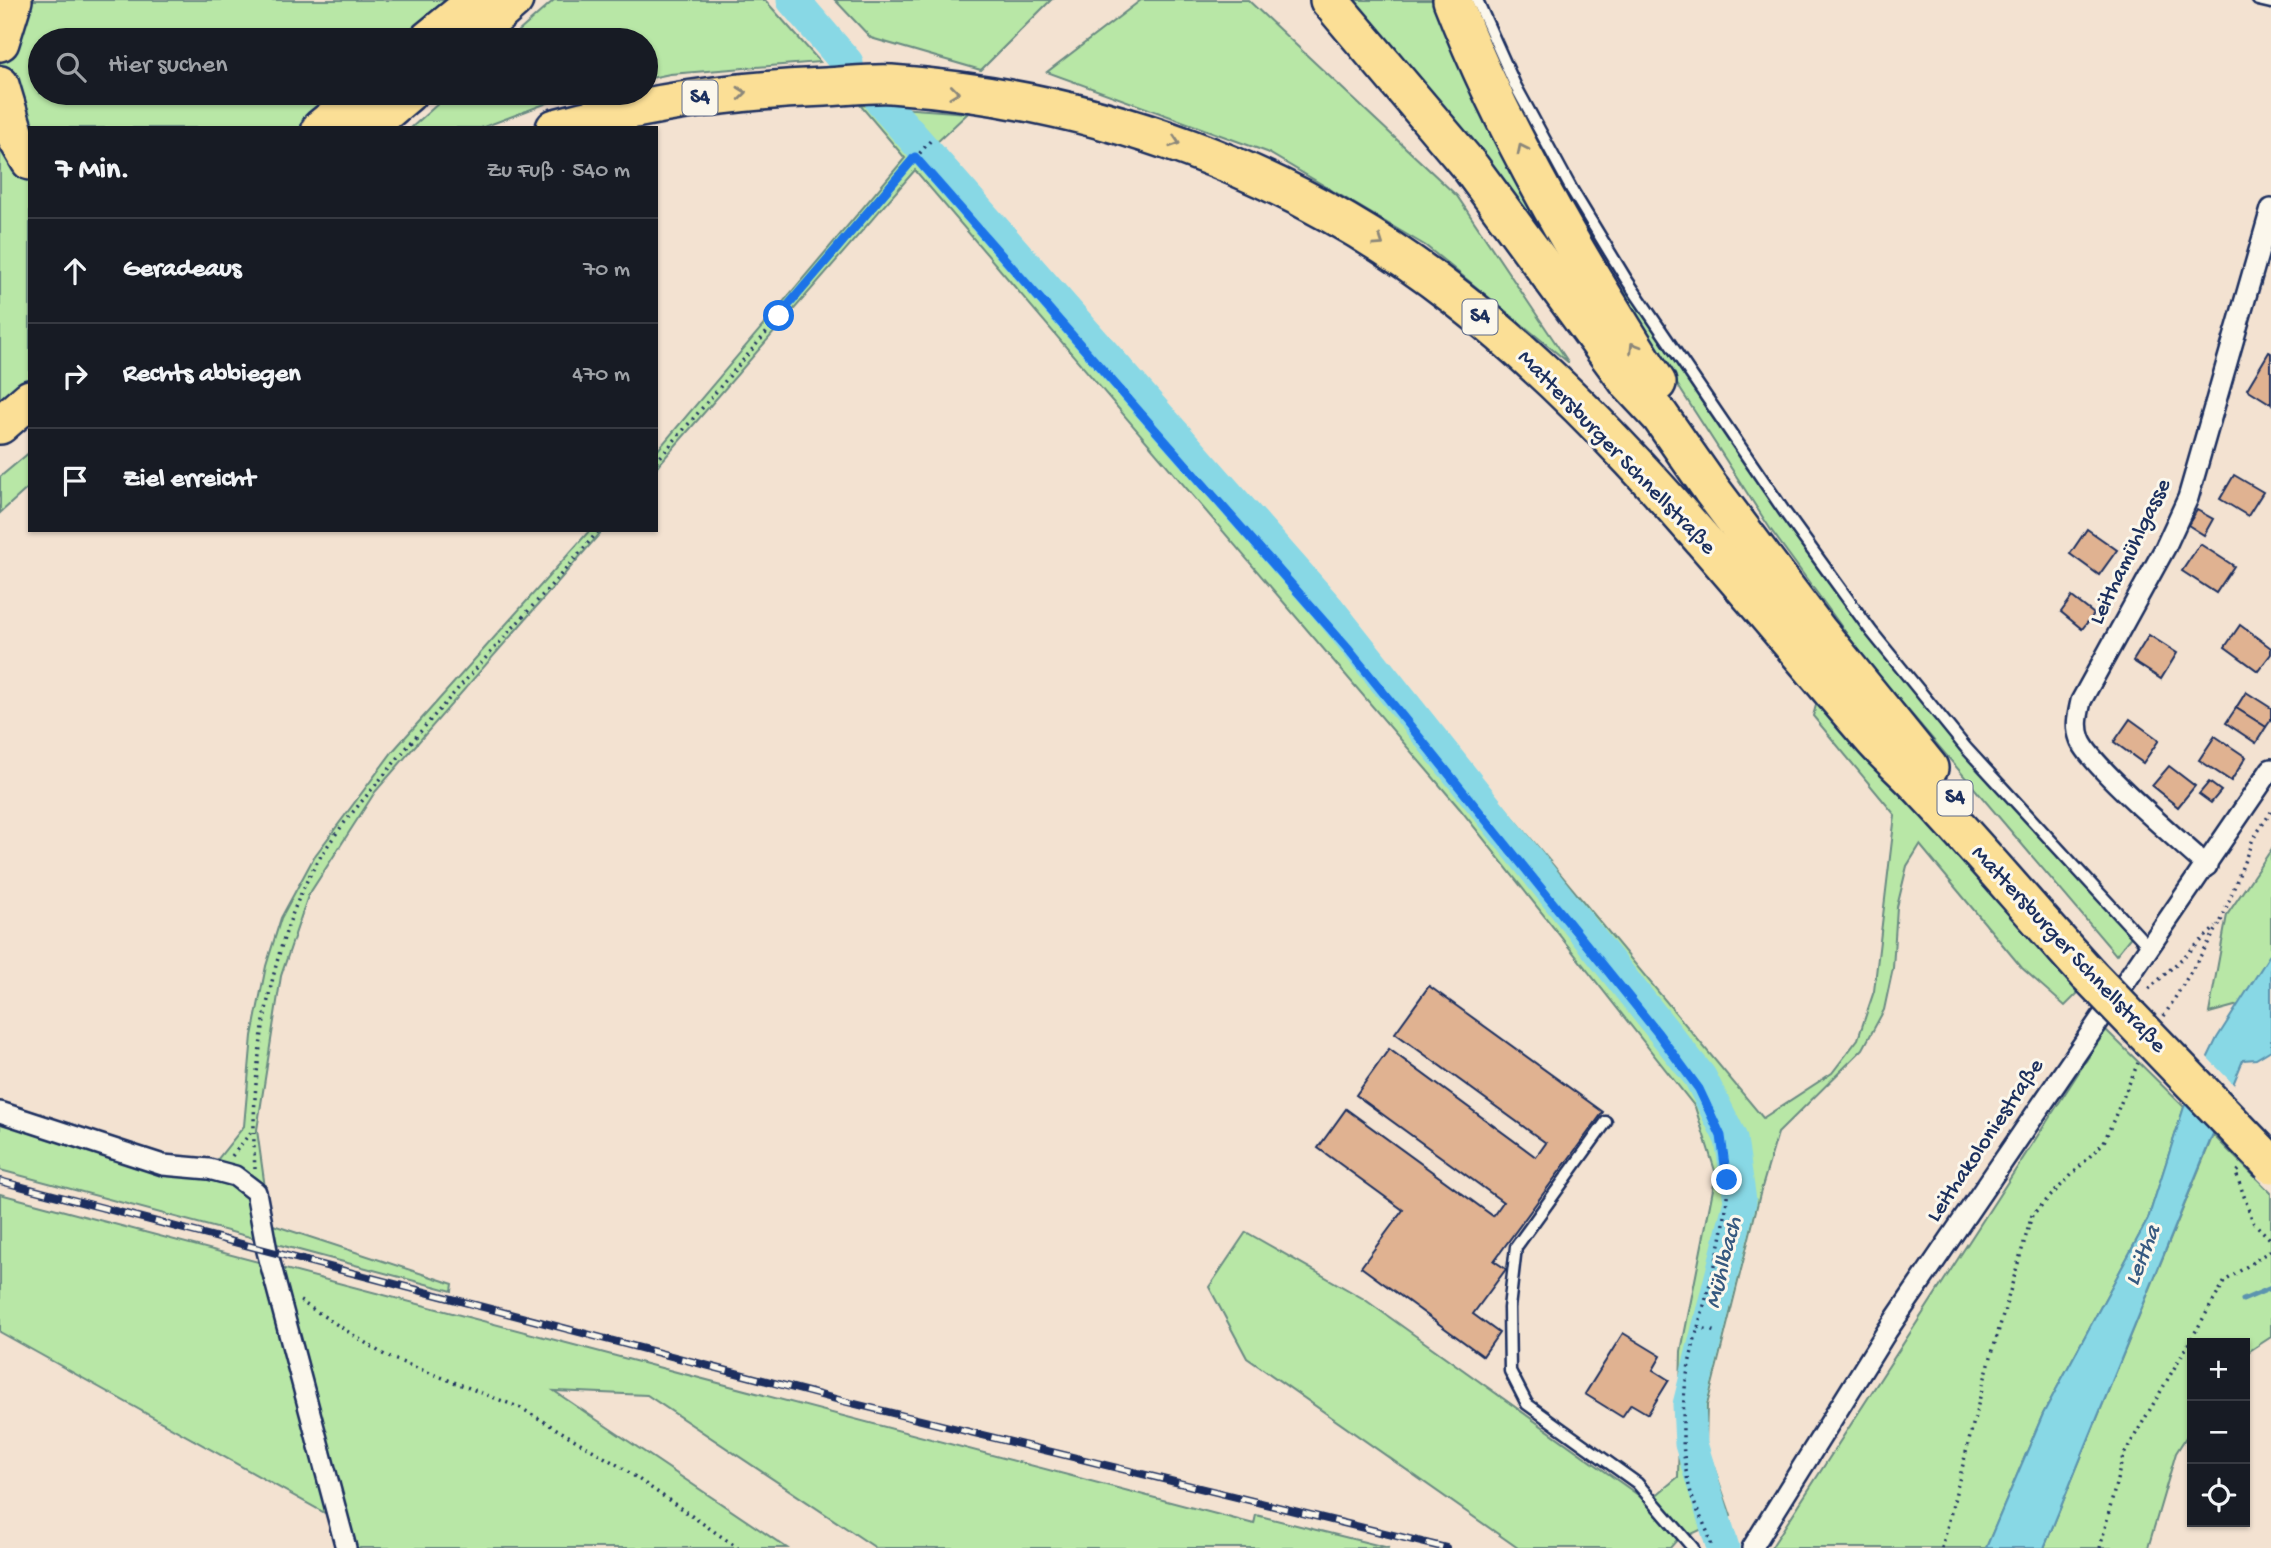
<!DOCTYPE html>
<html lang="de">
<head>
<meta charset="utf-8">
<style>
  :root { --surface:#171b24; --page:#20242c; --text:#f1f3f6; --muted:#9ea1a6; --line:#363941 }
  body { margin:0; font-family:"Gochi Hand",sans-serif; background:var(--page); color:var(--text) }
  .controls { position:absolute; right:21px; bottom:21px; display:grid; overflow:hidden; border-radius:0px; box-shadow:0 2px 5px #0004 }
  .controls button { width:63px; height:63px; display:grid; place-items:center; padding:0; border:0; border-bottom:2px solid var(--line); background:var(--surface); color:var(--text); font:35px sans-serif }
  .stop { position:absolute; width:21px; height:21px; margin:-16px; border:5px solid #1a73e8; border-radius:50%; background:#fff }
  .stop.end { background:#1a73e8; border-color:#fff; box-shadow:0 2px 7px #0008 }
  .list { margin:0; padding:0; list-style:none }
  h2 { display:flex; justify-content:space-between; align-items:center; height:91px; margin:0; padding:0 28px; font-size:30px }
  h2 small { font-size:23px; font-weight:400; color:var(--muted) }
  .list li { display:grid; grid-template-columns:46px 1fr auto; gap:21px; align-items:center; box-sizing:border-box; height:105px; padding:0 28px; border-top:2px solid var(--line) }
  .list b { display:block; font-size:26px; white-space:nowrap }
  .list em { font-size:23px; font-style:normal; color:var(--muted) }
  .icon { flex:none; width:38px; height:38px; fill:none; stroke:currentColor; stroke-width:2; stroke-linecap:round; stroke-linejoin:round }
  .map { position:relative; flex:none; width:2271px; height:1548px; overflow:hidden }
  .search { position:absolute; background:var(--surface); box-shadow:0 2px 5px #0004; left:28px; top:28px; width:630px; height:77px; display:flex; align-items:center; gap:18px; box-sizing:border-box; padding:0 24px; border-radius:38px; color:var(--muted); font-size:26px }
  .panel { position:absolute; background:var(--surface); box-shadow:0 2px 5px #0004; left:28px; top:126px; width:630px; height:406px; border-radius:0px }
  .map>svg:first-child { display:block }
  .green { fill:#b8e7a6; stroke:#6a8b82; stroke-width:2 }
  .water { fill:#88d8e5; stroke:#5c94af; stroke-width:2 }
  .pier { fill:#f3e2d1 }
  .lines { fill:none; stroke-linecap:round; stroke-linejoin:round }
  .stream { stroke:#5c94af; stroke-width:5 }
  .river { stroke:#88d8e5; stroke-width:33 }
  .building { fill:#e0b291; stroke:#1b2f5e; stroke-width:2 }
  .lane-casing { stroke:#1b2f5e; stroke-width:15 }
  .street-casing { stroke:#1b2f5e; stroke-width:24 }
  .highway-casing { stroke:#1b2f5e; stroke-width:42 }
  .path { stroke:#1b2f5e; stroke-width:3.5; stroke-dasharray:2 5; stroke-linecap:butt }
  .lane { stroke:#fbf7ec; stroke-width:10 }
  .street { stroke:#fbf7ec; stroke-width:19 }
  .highway { stroke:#fbdf96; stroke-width:37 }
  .rail-casing { stroke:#1b2f5e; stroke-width:8 }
  .rail { stroke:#fbf7ec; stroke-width:5; stroke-dasharray:16; stroke-linecap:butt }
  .highway-bridge-casing { stroke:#1b2f5e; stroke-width:42; stroke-linecap:butt }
  .highway-bridge { stroke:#fbdf96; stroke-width:37 }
  .oneway { stroke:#8b877a }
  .route { stroke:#1a73e8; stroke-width:9 }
  .labels { text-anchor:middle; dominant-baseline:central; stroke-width:6; stroke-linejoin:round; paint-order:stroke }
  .shield { fill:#fbf7ec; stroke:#5e6b89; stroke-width:2 }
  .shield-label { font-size:21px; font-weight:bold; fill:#1b2f5e }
  .street-label { font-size:23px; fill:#1b2f5e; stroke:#fbf7ec }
  .water-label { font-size:24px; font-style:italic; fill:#365980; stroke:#fbf7ec }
</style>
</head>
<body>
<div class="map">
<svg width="2271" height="1548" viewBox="0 0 2271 1548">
  <rect width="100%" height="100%" fill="#f3e2d1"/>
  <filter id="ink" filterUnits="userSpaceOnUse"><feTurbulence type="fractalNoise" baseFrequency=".0143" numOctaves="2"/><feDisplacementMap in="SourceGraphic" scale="14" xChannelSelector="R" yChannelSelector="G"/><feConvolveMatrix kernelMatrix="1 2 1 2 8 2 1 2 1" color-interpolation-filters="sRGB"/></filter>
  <g filter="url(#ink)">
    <g class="green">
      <path d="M0,0H477L428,40H40V93H364L321,128H30V399L0,425Z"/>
      <path d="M554,0H765L820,62L670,74L646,79V40H509Z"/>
      <path d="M835,0H1051L981,70L871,38Z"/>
      <path d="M1141,0H1248L1457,196L1569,363L1426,246L1267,152L1047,72Z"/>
      <path d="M1329,0H1452L1575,247L1544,264Z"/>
      <path d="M450,93H584L558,99L481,128H411Z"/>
      <path d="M860,105L968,113L936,143L1415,699L1763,1118L1832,1073L1858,1039L1874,991L1895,815L1813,716L1818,698L2078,993L2065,1006L2022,968L1920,845L1907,866L1897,907L1893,968L1884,1010L1863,1049L1778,1133L1760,1194L1707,1405L1706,1444L1731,1516L1676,1541L1670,1548H1518L1247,1358L1209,1287L1246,1232L1364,1299L1648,1502L1678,1477L1681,1351L1716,1174L1695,1107L1460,809L915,170L656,468V452L905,158Z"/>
      <path d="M1621,282C1700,399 1777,517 1863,629C1946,737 2040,835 2133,934L2116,955L1868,663L1771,530L1646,336Z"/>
      <path d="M30,452V486L0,513V477Z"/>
      <path d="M590,530H603L375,792L308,896L281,976L257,1130L270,1224L453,1284L452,1291L0,1170V1102L197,1165L217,1160L244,1126L252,1036L266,966L281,918L314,857L393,751Z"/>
      <path d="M2271,850V996L2209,1013L2227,915Z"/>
      <path d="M2106,1030L2184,1107L2148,1219L2043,1414L1986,1548H1771Z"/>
      <path d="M2213,1135L2271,1193V1337L2245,1354V1343H2192V1428L2176,1453L2148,1548H2044Z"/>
      <path d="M0,1194L1254,1524L1256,1515L1389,1548H876L647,1395L554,1391L787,1548H339L330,1516L0,1332Z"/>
    </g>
    <path class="water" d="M2271,953V1050L2256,1059L2243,1060L2044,1548H1986L2043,1414L2148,1219L2184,1107L2217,1038Z"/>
    <path class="pier" d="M2205,1055L2236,1087L2218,1130L2185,1096Z"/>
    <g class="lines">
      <path class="stream" d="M2243,1300L2271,1288"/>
      <g class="river">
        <path d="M793,0L847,63"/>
        <path d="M881,101L1329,610L1700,1077L1731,1139L1740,1201L1689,1405L1691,1444L1723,1548"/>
      </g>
    </g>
    <g class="building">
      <path d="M2269,352L2271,353V404L2247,389Z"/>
      <path d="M2234,475L2263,492L2248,516L2220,499Z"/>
      <path d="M2197,510L2213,519L2204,535L2188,525Z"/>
      <path d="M2087,529L2117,550L2099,575L2070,554Z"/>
      <path d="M2200,544L2234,566L2216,593L2182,571Z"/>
      <path d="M2072,597L2094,614L2082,629L2061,612Z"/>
      <path d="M2240,625L2271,648V654L2258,671L2225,647Z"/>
      <path d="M2149,635L2177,653L2161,679L2133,661Z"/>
      <path d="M2246,692L2271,708V720L2266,727L2236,708Z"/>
      <path d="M2236,708L2266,727L2256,743L2226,723Z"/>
      <path d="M2130,719L2159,740L2143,763L2114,742Z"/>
      <path d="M2215,736L2246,757L2231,781L2199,760Z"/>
      <path d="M2169,766L2195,786L2178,807L2152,786Z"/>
      <path d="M2209,782L2221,791L2211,803L2199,794Z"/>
      <path d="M1429,986L1603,1112L1494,1261L1506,1269L1473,1314L1499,1333L1483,1356L1361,1267L1403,1210L1318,1148L1346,1109L1493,1216L1503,1202L1356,1095L1389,1049L1536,1157L1546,1143L1395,1033Z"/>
      <path d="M1623,1333L1661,1356L1653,1370L1669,1380L1648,1414L1631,1404L1622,1417L1585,1394Z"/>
    </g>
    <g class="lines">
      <g class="lane-casing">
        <g id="lane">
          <path d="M1477,0L1515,85L1572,190L1626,279L1784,511L1871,631L1966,748L2148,946"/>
          <path d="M2258,0L2271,3"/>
          <path d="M1606,1122L1516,1247L1509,1308L1510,1371L1527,1404L1637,1483L1693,1548"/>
        </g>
      </g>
      <g class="street-casing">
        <g id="street">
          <path d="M2207,866C2182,843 2089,765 2080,739C2075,726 2078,715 2081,701L2165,548L2188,498L2271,209"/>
          <path d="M0,1112L163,1165L209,1169L235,1176L256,1192L267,1251L346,1548"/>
          <path d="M1752,1548L1887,1331L2271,769"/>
        </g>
      </g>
      <g class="highway-casing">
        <g id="highway">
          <path d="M1329,0L1471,168L1629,383L1660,416L1711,489L1818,631L1929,768"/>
          <path d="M1452,0C1504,134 1580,262 1657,383"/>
          <path d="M428,40L477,0"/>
          <path d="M468,40L514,0"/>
          <path d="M0,42L13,0"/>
          <path d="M0,85L15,135L30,161"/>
          <path d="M321,128L364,93"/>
          <path d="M367,128L408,93"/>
          <path d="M555,128C643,104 734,90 825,87C847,86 870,83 891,84C1097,99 1294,170 1457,298C1615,421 1740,586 1871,737C1887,756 1907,772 1924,791C1980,850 2032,913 2088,974"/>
          <path d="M0,425L30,399"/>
        </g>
      </g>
      <g class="path">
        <path d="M915,157L1349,650L1657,1032C1680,1064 1709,1097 1721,1136C1746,1219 1691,1315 1684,1398C1682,1430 1682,1462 1691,1493C1696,1512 1709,1529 1712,1548"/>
        <path d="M656,462L931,140"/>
        <path d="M2221,921L2253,839L2271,812"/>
        <path d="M2149,989L2216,927"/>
        <path d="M2164,1016L2221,922"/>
        <path d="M232,1156L251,1132"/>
        <path d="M255,1169C249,1083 267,963 305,885C325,842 359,805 389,769C456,687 531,611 599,530"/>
        <path d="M2239,1170L2236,1173L2253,1222L2271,1240"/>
        <path d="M300,1301L386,1356L521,1408L621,1467L738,1548"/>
        <path d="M1698,1327L1716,1332"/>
        <path d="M1942,1548L1984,1381L2032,1215L2104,1142L2138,1063"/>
        <path d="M2100,1548L2123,1456L2225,1281L2271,1250"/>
      </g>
      <use href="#lane" class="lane"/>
      <use href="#street" class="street"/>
      <use href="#highway" class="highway"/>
      <g class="rail-casing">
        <path id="rail" d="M0,1181L847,1402L1446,1548"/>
      </g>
      <use href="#rail" class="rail"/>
      <g class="highway-bridge-casing">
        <path id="highway-bridge" d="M2088,974L2271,1164"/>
      </g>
      <use href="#highway-bridge" class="highway-bridge"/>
    </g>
    <defs><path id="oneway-chevron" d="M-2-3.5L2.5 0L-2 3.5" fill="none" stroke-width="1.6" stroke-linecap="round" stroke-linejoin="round" transform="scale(1.75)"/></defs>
    <g class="oneway">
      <use href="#oneway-chevron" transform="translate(954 92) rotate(7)"/>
      <use href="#oneway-chevron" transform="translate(742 93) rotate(-6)"/>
      <use href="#oneway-chevron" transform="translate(1175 142) rotate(18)"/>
      <use href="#oneway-chevron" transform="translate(1522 149) rotate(-116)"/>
      <use href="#oneway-chevron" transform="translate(1379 242) rotate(34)"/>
      <use href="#oneway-chevron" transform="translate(1634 347) rotate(-122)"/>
    </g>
  </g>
  <g class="lines" filter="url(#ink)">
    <path class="route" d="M779,316L915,157L1349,650L1657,1032L1699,1089L1721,1136L1727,1180"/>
  </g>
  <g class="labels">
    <g class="shield">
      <rect x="682.5" y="80.5" width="35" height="35" rx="5"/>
      <rect x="1462.5" y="299.5" width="35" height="35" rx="5"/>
      <rect x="1937.5" y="780.5" width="35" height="35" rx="5"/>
    </g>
    <g class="shield-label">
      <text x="700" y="98">S4</text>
      <text x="1480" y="317">S4</text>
      <text x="1955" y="798">S4</text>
    </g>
    <g class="street-label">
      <text transform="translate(1616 453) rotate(46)">Mattersburger Schnellstraße</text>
      <text transform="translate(2131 552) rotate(-64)">Leithamühlgasse</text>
      <text transform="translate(2068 950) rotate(47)">Mattersburger Schnellstraße</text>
      <text transform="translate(1986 1141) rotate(-56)">Leithakoloniestraße</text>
    </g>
    <g class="water-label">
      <text transform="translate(2144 1256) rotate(-68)">Leitha</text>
      <text transform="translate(1725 1263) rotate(-76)">Mühlbach</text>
    </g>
  </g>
</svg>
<div class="controls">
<button>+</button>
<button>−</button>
<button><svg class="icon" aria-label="locate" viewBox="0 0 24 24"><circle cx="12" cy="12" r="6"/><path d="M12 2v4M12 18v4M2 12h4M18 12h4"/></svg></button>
</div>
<div class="stop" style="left:779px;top:316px"></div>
<div class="stop end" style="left:1727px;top:1180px"></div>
<div class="search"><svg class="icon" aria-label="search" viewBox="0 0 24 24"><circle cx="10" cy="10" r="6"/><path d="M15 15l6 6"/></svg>Hier suchen</div>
<section class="panel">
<h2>7 Min.<small>Zu Fuß · 540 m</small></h2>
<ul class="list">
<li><svg class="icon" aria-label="ahead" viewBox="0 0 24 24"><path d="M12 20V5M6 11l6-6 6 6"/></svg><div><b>Geradeaus</b></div><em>70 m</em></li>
<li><svg class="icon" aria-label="right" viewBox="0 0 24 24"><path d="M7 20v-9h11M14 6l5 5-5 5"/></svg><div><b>Rechts abbiegen</b></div><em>470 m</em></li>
<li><svg class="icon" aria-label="arrive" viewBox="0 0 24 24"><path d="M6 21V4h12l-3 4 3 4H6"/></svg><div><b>Ziel erreicht</b></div></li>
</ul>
</section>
</div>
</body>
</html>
